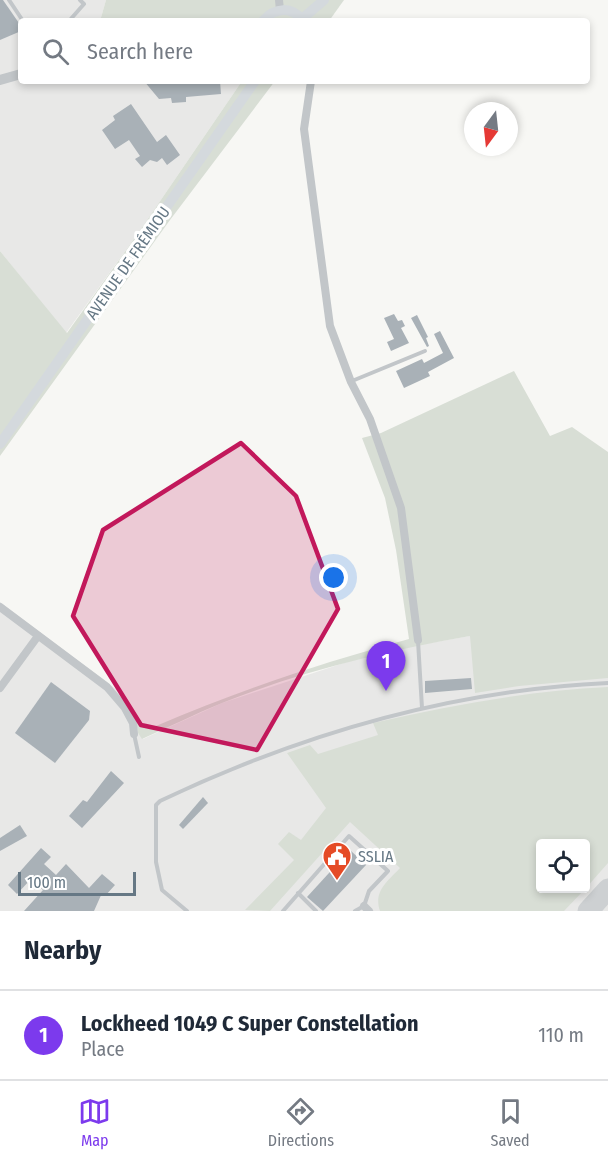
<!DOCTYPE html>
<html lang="en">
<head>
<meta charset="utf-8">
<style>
  :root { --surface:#fff; --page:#f2f2f3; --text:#1f2937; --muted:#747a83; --line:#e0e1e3; --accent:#7c3aed }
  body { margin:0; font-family:"Fira Sans Condensed",sans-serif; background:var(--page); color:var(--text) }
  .controls { position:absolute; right:18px; bottom:18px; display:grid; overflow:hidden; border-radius:6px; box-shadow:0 3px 9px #0003 }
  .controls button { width:54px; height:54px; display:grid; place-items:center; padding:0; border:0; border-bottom:2px solid var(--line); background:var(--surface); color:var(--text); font:30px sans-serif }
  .compass { position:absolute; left:464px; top:102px; width:54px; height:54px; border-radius:50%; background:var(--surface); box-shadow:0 3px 9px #0003; rotate:195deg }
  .scale { position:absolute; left:18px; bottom:15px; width:118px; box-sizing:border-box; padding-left:6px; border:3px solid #667885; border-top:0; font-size:16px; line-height:21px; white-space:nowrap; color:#667885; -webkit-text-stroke:4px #fff; paint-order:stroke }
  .you { position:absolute; left:334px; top:578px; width:21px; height:21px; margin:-15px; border:4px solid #fff; border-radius:50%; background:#1a73e8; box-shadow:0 0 0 9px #1a73e833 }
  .badge { display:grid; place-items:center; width:39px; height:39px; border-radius:50%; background:var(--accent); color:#fff; font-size:20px; font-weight:700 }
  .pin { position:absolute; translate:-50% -50px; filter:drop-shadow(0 2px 3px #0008) }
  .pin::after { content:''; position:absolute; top:32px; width:21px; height:18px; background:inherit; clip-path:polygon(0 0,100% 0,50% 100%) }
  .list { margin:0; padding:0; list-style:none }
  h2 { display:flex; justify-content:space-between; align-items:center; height:78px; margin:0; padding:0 24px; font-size:26px }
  h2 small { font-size:20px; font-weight:400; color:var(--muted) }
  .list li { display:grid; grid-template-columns:39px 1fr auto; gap:18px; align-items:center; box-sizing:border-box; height:90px; padding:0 24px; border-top:2px solid var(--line) }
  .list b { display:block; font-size:22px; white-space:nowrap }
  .list p { margin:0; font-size:20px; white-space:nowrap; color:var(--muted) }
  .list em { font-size:20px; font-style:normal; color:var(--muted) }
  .icon { flex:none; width:33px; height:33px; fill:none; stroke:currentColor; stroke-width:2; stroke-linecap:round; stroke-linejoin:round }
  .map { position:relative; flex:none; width:608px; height:911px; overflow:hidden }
  .search { position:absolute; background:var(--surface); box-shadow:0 3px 9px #0003; left:18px; right:18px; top:18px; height:66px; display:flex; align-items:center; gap:15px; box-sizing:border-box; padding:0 21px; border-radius:6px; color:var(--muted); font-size:22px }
  .sheet { height:168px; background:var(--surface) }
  nav { display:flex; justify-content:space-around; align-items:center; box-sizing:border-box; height:84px; border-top:2px solid var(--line); background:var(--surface); font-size:16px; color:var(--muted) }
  nav a { display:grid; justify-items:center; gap:3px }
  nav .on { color:var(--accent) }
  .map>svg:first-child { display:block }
  .built { fill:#e8e8e7; fill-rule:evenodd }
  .green { fill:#d8ded5 }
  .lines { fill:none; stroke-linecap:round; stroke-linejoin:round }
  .taxiway { stroke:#cdd0d2; stroke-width:21 }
  .building { fill:#a9b1b7 }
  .service { stroke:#c2c6c9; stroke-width:4 }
  .minor { stroke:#c2c6c9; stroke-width:8 }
  .tertiary { stroke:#c2c6c9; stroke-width:10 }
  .secondary { stroke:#d4d9dd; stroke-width:10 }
  .marked { fill:#c2185b; fill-opacity:0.2; stroke:#c2185b; stroke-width:4.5; stroke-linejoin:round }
  .labels { text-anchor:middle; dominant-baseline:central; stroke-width:6; stroke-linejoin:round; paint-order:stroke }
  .street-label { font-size:16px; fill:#667885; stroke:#fff }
  .poi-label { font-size:16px; fill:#667885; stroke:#fff; text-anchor:start }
</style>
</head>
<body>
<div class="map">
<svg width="608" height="911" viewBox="0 0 608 911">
  <rect width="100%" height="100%" fill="#f7f7f4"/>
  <g class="built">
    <path d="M0,0H106L100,21H21V81H242L141,229L66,333L0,251Z"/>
    <path d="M0,602L116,689L135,716L138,733L143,739L222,703L353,660L397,649L486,633L608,621V911H0ZM540,844H586V888H540Z"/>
  </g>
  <g class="green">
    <path d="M106,0H344L329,21H100Z"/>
    <path d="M242,81H275L170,220L0,456V251L67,333L141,229Z"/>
    <path d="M514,371L550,436L572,427L608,452V678L519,686L475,693L470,636C385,651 302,671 222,703C195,714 169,727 142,739L138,733L135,716L145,726H156C239,690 322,663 409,639L396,550L385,498L362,438L381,433Z"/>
    <path d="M608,687V863L586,888V844H540V888L585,889L564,911H380C373,891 388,881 400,868L350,822L270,911L245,910L294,860L278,844L289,832L301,840L326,808L287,753L310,745L318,754L378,735L373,723C451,705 528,691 608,687Z"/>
  </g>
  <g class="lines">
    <path class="taxiway" d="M588,911L608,889"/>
  </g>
  <g class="building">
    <path d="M0,0H3L21,26V31L0,40Z"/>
    <path d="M144,81H220L221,94L186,97V102L172,103L171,98L159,99Z"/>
    <path d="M131,104L157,142L166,135L180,155L167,165L162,158L157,162L150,160L142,167L135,159L140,156L129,140L115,149L102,130L115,120L113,116Z"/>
    <path d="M394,314L398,321L402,320L405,326L401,328L409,343L391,351L387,342L394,339L384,318Z"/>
    <path d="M417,315L428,337L426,338L429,346L427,347L411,318Z"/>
    <path d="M440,331L454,358L428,372L430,376L404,388L396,371L422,359L424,363L443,353L434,334Z"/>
    <path d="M471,678L472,689L425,693V681Z"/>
    <path d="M51,682L90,711L89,720L55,763L15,733Z"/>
    <path d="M111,771L124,783L82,828L69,816L83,800L87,802Z"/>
    <path d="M203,797L208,803L183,829L179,825Z"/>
    <path d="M20,825L27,836L0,851V838Z"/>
    <path d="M41,848L51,857L44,864L56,875L66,864L89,888L102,874L115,885L105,896L102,893L94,911H24L43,890L31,879L17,894L8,885Z"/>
    <path d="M350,850L366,865L323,911L307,897Z"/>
  </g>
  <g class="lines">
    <g class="service">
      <path d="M9,0L23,21"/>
      <path d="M69,21L84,4L80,0"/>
      <path d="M352,381L425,351"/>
      <path d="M418,641L422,708"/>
      <path d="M134,734L139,757"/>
      <path d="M298,893L316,911"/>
      <path d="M187,911L162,890L156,862V805L160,801C301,734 452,690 608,683"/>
      <path d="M283,911L349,836L388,871L369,891L364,906L355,911"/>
    </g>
    <g class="minor">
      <path d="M279,0L280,10"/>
      <path d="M311,81L304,129L330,326L351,382L370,419L401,508L418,640"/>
      <path d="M0,607L107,687L125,708L133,723L134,734"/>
      <path d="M0,688L38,636"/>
      <path d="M364,906L369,911"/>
    </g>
    <path class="tertiary" d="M0,80L21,74"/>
    <g class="secondary">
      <path d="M302,19L324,0"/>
      <path d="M263,21C275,7 292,6 303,21"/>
      <path d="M0,444L255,81"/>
    </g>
  </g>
  <path class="marked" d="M241,443L296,496L338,609L257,750L141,725L73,616L103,530Z"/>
  <defs>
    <g id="civic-pin" transform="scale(1.5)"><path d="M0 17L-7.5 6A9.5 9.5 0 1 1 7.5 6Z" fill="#e54b26" stroke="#fff"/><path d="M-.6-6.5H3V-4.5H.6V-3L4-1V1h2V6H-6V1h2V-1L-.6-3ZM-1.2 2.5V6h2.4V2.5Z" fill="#fff"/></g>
  </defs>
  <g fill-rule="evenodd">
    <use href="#civic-pin" x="337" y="856"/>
  </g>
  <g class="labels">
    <g class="street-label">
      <text transform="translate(128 263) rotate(-55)">AVENUE DE FRÉMIOU</text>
    </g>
    <g class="poi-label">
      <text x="358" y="856">SSLIA</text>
    </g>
  </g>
</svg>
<div class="controls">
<button><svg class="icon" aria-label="locate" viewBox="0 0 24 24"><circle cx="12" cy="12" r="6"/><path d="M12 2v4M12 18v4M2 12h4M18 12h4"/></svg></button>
</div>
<svg class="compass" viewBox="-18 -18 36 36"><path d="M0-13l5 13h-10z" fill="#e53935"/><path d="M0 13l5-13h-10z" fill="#747a83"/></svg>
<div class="scale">100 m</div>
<div class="you"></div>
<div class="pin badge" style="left:386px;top:691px">1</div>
<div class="search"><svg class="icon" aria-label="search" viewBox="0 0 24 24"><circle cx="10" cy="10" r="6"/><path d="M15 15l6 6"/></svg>Search here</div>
</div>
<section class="sheet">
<h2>Nearby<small></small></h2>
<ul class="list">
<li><span class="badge">1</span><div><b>Lockheed 1049 C Super Constellation</b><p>Place</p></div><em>110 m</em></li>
</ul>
</section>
<nav>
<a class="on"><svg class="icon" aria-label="map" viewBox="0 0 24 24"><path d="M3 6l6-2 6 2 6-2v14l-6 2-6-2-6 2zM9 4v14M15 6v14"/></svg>Map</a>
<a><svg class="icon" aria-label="directions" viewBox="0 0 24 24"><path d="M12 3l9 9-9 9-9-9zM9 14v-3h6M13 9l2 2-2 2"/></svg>Directions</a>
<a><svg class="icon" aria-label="saved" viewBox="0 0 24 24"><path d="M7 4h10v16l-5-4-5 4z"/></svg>Saved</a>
</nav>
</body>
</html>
